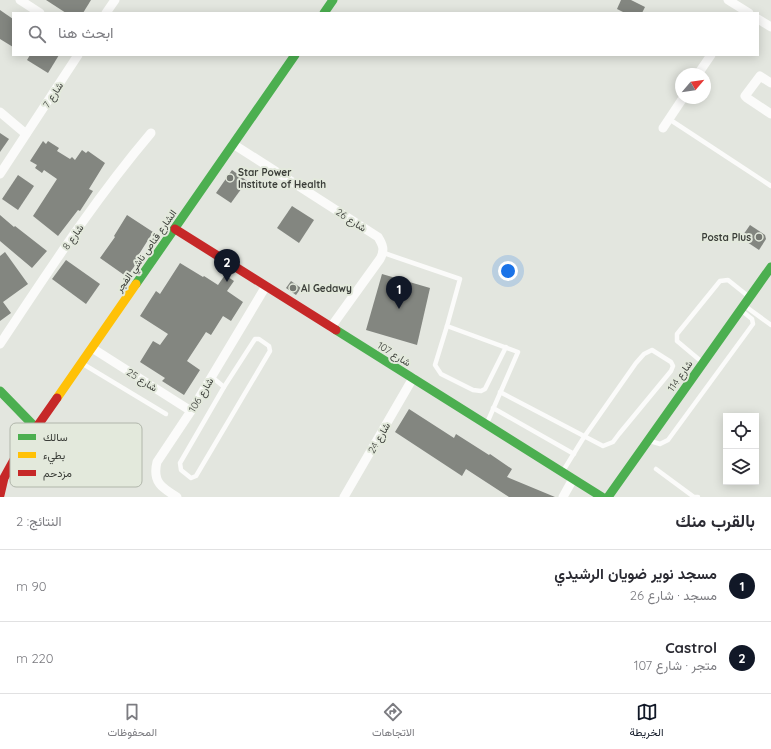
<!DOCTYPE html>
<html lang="ar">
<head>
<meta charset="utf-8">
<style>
  :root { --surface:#fff; --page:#f7f7f7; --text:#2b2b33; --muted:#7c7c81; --line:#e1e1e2; --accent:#111827 }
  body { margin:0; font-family:Quicksand,Vazirmatn,sans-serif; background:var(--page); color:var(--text); direction:rtl }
  .controls { position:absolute; right:12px; bottom:12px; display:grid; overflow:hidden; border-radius:0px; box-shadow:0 2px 10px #0003 }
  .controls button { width:36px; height:36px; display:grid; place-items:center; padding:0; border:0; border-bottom:1px solid var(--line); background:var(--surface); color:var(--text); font:20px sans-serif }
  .compass { position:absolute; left:675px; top:68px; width:36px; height:36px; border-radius:50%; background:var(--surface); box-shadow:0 2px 10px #0003; rotate:61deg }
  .you { position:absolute; left:508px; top:271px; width:14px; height:14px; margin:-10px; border:3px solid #fff; border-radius:50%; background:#1a73e8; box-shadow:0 0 0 6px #1a73e833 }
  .badge { display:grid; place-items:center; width:26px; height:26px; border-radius:50%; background:var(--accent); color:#fff; font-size:13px; font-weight:700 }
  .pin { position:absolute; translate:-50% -33px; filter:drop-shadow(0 1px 2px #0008) }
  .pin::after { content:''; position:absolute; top:21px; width:14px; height:12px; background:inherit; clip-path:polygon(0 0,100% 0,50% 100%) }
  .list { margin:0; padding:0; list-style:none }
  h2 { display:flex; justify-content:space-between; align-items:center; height:52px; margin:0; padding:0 16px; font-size:17px }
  h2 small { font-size:13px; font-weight:400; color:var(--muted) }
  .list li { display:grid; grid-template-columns:26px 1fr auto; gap:12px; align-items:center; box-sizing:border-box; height:72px; padding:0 16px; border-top:1px solid var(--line) }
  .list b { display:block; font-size:15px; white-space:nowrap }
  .list p { margin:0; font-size:13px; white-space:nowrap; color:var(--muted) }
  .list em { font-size:13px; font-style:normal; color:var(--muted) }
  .icon { flex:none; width:22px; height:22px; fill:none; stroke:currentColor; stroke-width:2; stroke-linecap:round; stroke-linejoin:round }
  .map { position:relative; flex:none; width:771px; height:497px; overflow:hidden; direction:ltr }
  .search { position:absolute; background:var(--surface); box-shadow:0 2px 10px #0003; left:12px; right:12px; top:12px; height:44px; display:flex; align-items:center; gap:10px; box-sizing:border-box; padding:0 14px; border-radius:0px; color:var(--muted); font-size:15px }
  .sheet { height:196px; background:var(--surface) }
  nav { display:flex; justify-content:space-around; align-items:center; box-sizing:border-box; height:56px; border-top:1px solid var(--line); background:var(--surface); font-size:11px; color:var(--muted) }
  nav a { display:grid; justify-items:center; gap:2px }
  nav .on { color:var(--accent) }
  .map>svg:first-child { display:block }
  .building { fill:#838680 }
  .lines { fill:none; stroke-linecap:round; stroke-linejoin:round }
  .lane { stroke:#fbfbfa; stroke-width:4.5 }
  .street { stroke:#fbfbfa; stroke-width:9 }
  .fast { stroke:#4caf50; stroke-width:9 }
  .slow { stroke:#ffc107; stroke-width:9 }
  .jam { stroke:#c62828; stroke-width:9 }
  .poi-dot { fill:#767973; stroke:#e3e9dc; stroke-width:1.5 }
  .labels { text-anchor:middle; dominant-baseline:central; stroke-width:4; stroke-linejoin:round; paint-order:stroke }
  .street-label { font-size:10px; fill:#3b3e39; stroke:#e3e9dc }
  .poi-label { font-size:10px; font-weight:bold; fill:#3b3e39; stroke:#e3e9dc; text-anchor:start }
  .key { fill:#e3e9dc; stroke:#b1b6ab; stroke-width:1 }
  .key-label { font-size:11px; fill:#3b3e39 }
</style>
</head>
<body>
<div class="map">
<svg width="771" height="497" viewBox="0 0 771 497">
  <rect width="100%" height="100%" fill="#e3e6df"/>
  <g class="building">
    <path d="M46,0H91L83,13H66Z"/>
    <path d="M621,0H631L645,7L642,13H625L617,9Z"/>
    <path d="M0,10L13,19V47L0,39Z"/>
    <path d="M30,55H59L48,73L27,60Z"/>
    <path d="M0,133L9,139L0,152Z"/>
    <path d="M43,141L46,144L48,141L59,148L57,151L70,159L72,157L75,160L82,150L86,153L88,151L105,163L89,189L93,191L80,211L78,210L58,236L33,216L57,179L44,170L42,173L35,168L37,165L30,161Z"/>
    <path d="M232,170L247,181L231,203L216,193Z"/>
    <path d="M18,175L34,186L18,210L2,199Z"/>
    <path d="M292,206L314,220L299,243L277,228Z"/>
    <path d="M0,215L14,227L15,226L47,251L32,268L0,241Z"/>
    <path d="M127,215L153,232L136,259L138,261L127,277L100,258L115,237L114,236Z"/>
    <path d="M750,225L765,235L766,239L759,250L741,238Z"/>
    <path d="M5,252L28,284L3,302L11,313L0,321V256Z"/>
    <path d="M66,260L100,284L86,304L52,279Z"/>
    <path d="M180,263L203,277L204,276L218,285L225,275L234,281L227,291L243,302L231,321L223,316L211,335L206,332L187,361L200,370L184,395L162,381L165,378L140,362L153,341L160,345L168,334L140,316L156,291L160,294Z"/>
    <path d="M382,274L430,288L417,345L366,330Z"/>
    <path d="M291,281L301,288L296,295L286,288Z"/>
    <path d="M409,409L454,438L456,434L489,455L490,454L512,469L507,477L555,497H509L466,469L462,476L395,432Z"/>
  </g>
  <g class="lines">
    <g class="lane">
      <path d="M669,119L771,186"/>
      <path d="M384,253L460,279L447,326L518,352L487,423"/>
      <path d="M745,306L771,325"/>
      <path d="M447,326L435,365L441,374L473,390L481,391L485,389L506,347"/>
      <path d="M255,339H259L269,346L270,351L196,476L191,478L181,470L180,463L224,387Z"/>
      <path d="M702,362L677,341V334L720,281L728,280L748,296"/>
      <path d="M83,364L166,414"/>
      <path d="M212,377L224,387"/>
      <path d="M500,392L603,446L613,442L619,434L671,371L673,366L671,362L652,350L644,354L636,363L584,437L563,471"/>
      <path d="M493,408L574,454"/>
      <path d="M650,441L660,444L668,440L753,324L752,319L742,311"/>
      <path d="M656,469L694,497H698"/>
    </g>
    <g class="street">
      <path d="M20,0L40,13"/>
      <path d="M728,0L749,13"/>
      <path d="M106,13L115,0"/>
      <path d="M758,19L771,27"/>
      <path d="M698,74L711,55"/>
      <path d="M771,83L760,76L745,96L747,98L771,114"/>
      <path d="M0,112L26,134"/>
      <path d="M663,128L683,98"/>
      <path d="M233,144L378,237C383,245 385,250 380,259L331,327"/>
      <path d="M0,174L78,55"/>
      <path d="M0,344C48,272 95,199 151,133"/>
      <path d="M92,348L191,411"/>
      <path d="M177,497C162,488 152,482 157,462L191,411L266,286"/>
      <path d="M344,497L413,378"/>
      <path d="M563,497L573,479"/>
    </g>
    <g class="fast">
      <path d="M324,13L333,0"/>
      <path d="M136,284L295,55"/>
      <path d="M336,330L602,497"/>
      <path d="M0,391L36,428"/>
      <path d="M608,497L771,267"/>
    </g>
    <path class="slow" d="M57,398L136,284"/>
    <g class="jam">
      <path d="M175,229L336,330"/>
      <path d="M0,495L4,478L15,458L57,398"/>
    </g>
  </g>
  <g class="poi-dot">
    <circle cx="230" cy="178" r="4"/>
    <circle cx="759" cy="237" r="4"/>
    <circle cx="293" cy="288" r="4"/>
  </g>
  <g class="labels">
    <g class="street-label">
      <text transform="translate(53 95) rotate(-57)">شارع 7</text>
      <text transform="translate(351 220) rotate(33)">شارع 26</text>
      <text transform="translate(73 237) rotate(-55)">شارع 8</text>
      <text transform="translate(146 251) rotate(-55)">الشارع قناص ناشي الفجر</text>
      <text transform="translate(394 354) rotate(32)">شارع 107</text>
      <text transform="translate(680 376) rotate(-55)">شارع 114</text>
      <text transform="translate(142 380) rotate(32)">شارع 25</text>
      <text transform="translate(201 395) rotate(-59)">شارع 106</text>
      <text transform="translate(379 438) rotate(-60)">شارع 24</text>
    </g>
    <g class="poi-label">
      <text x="238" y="172">Star Power<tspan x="238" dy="12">Institute of Health</tspan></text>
      <text x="751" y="237" text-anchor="end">Posta Plus</text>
      <text x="301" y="288">Al Gedawy</text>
    </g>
  </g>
  <rect x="10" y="423" width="132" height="64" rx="6" class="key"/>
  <rect x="18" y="434" width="18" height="6" fill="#4caf50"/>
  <rect x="18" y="452" width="18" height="6" fill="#ffc107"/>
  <rect x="18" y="470" width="18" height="6" fill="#c62828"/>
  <g class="key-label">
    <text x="43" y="441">سالك</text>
    <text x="43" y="459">بطيء</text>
    <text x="43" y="477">مزدحم</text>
  </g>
</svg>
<div class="controls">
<button><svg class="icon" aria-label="locate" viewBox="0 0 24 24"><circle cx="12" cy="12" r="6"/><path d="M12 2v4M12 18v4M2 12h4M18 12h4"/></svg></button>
<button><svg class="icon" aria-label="layers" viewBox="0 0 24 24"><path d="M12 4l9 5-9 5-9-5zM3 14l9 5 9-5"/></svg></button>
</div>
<svg class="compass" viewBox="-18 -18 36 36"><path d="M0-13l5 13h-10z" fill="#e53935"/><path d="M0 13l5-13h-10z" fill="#7c7c81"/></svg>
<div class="you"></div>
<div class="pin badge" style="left:399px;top:309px">1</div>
<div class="pin badge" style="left:227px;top:282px">2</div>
<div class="search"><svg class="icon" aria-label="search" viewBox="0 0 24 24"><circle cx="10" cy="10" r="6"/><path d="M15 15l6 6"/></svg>ابحث هنا</div>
</div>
<section class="sheet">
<h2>بالقرب منك<small>النتائج: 2</small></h2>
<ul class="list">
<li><span class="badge">1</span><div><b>مسجد نوير ضويان الرشيدي</b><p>مسجد · شارع 26</p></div><em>90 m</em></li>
<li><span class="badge">2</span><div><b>Castrol</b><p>متجر · شارع 107</p></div><em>220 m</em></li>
</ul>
</section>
<nav>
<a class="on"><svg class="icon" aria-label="map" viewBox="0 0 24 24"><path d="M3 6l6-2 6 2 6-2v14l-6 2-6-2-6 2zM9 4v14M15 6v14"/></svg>الخريطة</a>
<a><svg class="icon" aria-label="directions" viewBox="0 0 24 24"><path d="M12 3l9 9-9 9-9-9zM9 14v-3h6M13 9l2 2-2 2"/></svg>الاتجاهات</a>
<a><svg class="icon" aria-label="saved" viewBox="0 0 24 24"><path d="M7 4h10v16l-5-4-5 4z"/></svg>المحفوظات</a>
</nav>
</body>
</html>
